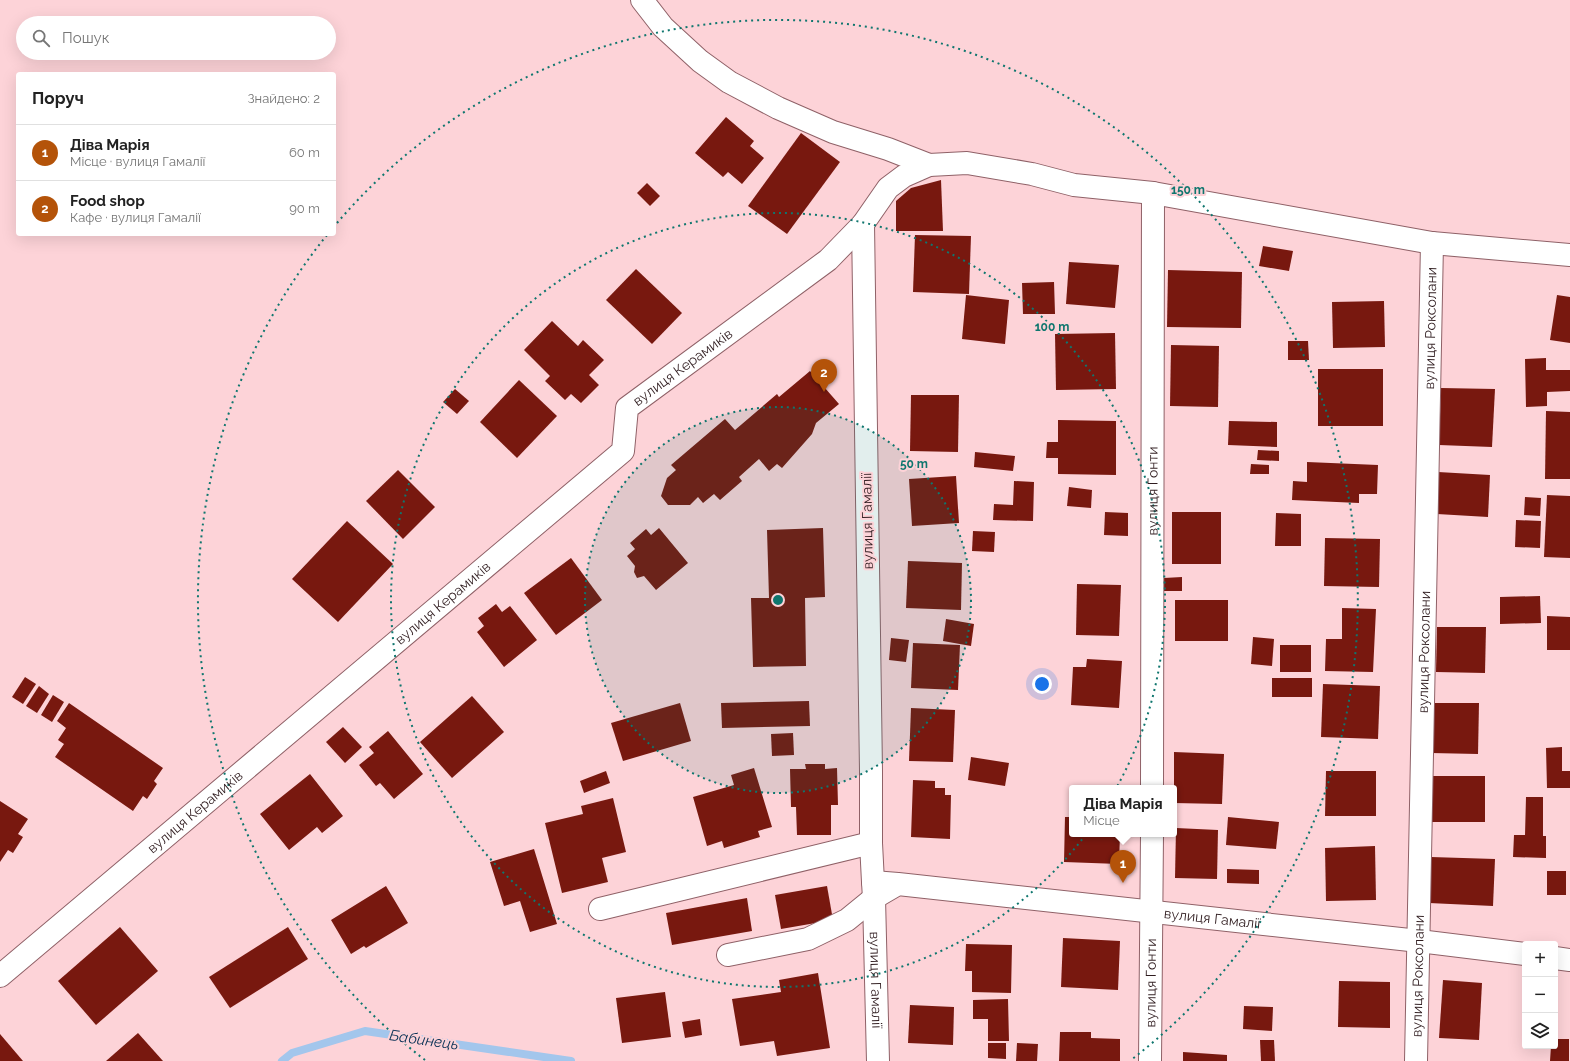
<!DOCTYPE html>
<html lang="uk">
<head>
<meta charset="utf-8">
<style>
  :root { --surface:#fff; --page:#f6f6f6; --text:#222; --muted:#767676; --line:#e0e0e0; --accent:#b45309 }
  body { margin:0; font-family:Raleway,sans-serif; background:var(--page); color:var(--text) }
  .controls { position:absolute; right:12px; bottom:12px; display:grid; overflow:hidden; border-radius:4px; box-shadow:0 4px 16px #0002 }
  .controls button { width:36px; height:36px; display:grid; place-items:center; padding:0; border:0; border-bottom:1px solid var(--line); background:var(--surface); color:var(--text); font:20px sans-serif }
  .you { position:absolute; left:1042px; top:684px; width:14px; height:14px; margin:-10px; border:3px solid #fff; border-radius:50%; background:#1a73e8; box-shadow:0 0 0 6px #1a73e833 }
  .badge { display:grid; place-items:center; width:26px; height:26px; border-radius:50%; background:var(--accent); color:#fff; font-size:13px; font-weight:700 }
  .pin { position:absolute; translate:-50% -33px; filter:drop-shadow(0 1px 2px #0008) }
  .pin::after { content:''; position:absolute; top:21px; width:14px; height:12px; background:inherit; clip-path:polygon(0 0,100% 0,50% 100%) }
  .popup { position:absolute; left:1069px; top:785px; width:108px; height:52px; box-sizing:border-box; display:grid; place-content:center; border-radius:4px; background:var(--surface); filter:drop-shadow(0 1px 3px #0005); font-size:13px; white-space:nowrap; color:var(--muted) }
  .popup b { font-size:15px; color:var(--text) }
  .popup::after { content:''; position:absolute; left:50%; top:100%; margin-left:-8px; border:8px solid transparent; border-top-color:var(--surface) }
  .list { margin:0; padding:0; list-style:none }
  h2 { display:flex; justify-content:space-between; align-items:center; height:52px; margin:0; padding:0 16px; font-size:17px }
  h2 small { font-size:13px; font-weight:400; color:var(--muted) }
  .list li { display:grid; grid-template-columns:26px 1fr auto; gap:12px; align-items:center; box-sizing:border-box; height:56px; padding:0 16px; border-top:1px solid var(--line) }
  .list b { display:block; font-size:15px; white-space:nowrap }
  .list p { margin:0; font-size:13px; white-space:nowrap; color:var(--muted) }
  .list em { font-size:13px; font-style:normal; color:var(--muted) }
  .icon { flex:none; width:22px; height:22px; fill:none; stroke:currentColor; stroke-width:2; stroke-linecap:round; stroke-linejoin:round }
  .map { position:relative; flex:none; width:1570px; height:1061px; overflow:hidden }
  .search { position:absolute; background:var(--surface); box-shadow:0 4px 16px #0002; left:16px; top:16px; width:320px; height:44px; display:flex; align-items:center; gap:10px; box-sizing:border-box; padding:0 14px; border-radius:22px; color:var(--muted); font-size:15px }
  .panel { position:absolute; background:var(--surface); box-shadow:0 4px 16px #0002; left:16px; top:72px; width:320px; height:164px; border-radius:4px }
  .map>svg:first-child { display:block }
  .lines { fill:none; stroke-linecap:round; stroke-linejoin:round }
  .stream { stroke:#a3c6ec; stroke-width:8 }
  .building { fill:#78180f }
  .minor-casing { stroke:#8f6167; stroke-width:24 }
  .minor { stroke:#fff; stroke-width:22 }
  .ring { fill:none; stroke:#0f766e; stroke-width:2; stroke-dasharray:2 4 }
  .labels { text-anchor:middle; dominant-baseline:central; stroke-width:4; stroke-linejoin:round; paint-order:stroke }
  .street-label { font-size:14px; fill:#2f1c1f; stroke:#fdd3d8 }
  .water-label { font-size:15px; font-style:italic; fill:#073054; stroke:#fdd3d8 }
  .centre { fill:#0f766e; stroke:#fdd3d8; stroke-width:2 }
  .ring-label { font-size:12px; text-anchor:middle; font-weight:bold; fill:#0f766e; stroke:#fdd3d8; stroke-width:4; stroke-linejoin:round; paint-order:stroke }
</style>
</head>
<body>
<div class="map">
<svg width="1570" height="1061" viewBox="0 0 1570 1061">
  <rect width="100%" height="100%" fill="#fdd3d8"/>
  <g class="lines">
    <path class="stream" d="M282,1061L292,1053L365,1031L571,1061"/>
  </g>
  <g class="building">
    <path d="M726,117L754,141L750,146L764,158L742,184L728,172L723,177L695,153Z"/>
    <path d="M801,133L840,162L787,234L748,206Z"/>
    <path d="M941,180L943,231H896V201L911,188Z"/>
    <path d="M647,183L660,196L650,206L637,193Z"/>
    <path d="M915,235L971,236L969,294L913,292Z"/>
    <path d="M1263,246L1293,251L1289,271L1259,266Z"/>
    <path d="M1069,262L1119,265L1115,308L1066,304Z"/>
    <path d="M636,269L682,313L652,344L606,300Z"/>
    <path d="M1168,270L1242,272L1241,328L1167,327Z"/>
    <path d="M1054,282L1055,314H1023L1022,283Z"/>
    <path d="M966,295L1009,300L1005,344L962,339Z"/>
    <path d="M1557,295L1570,297V343L1550,340Z"/>
    <path d="M1384,301L1385,347L1333,348L1332,302Z"/>
    <path d="M552,321L578,346L583,340L604,360L589,375L599,385L581,403L571,394L565,400L545,381L550,376L524,350Z"/>
    <path d="M1115,333L1116,389L1056,390L1055,334Z"/>
    <path d="M1288,341H1308L1309,360H1288Z"/>
    <path d="M1171,345L1219,346L1218,407L1170,406Z"/>
    <path d="M1546,358V370H1570V391L1547,392V406L1526,407L1525,359Z"/>
    <rect x="1318" y="369" width="65" height="57"/>
    <path d="M810,371L839,404L816,423L812,434L782,468L777,464L769,471L759,459L739,477L742,481L720,500L714,494L703,503L698,497L690,505H668L661,496L667,478L676,470L671,465L725,419L735,430L777,394L779,397Z"/>
    <path d="M519,380L557,416L517,458L480,422Z"/>
    <path d="M1441,388L1495,389L1492,447L1439,445Z"/>
    <path d="M455,389L469,401L457,414L443,402Z"/>
    <path d="M911,395H959L958,452L910,451Z"/>
    <path d="M1546,411L1570,412V479H1545Z"/>
    <path d="M1058,420L1116,421V475L1058,474V458H1046L1047,442H1058Z"/>
    <path d="M1229,421L1277,422V447L1228,445Z"/>
    <path d="M1258,450L1279,451V461L1257,460Z"/>
    <path d="M975,452L1015,456L1013,471L974,467Z"/>
    <path d="M1307,462L1378,465L1377,494H1359V503L1292,500L1293,481L1307,482Z"/>
    <path d="M1251,464L1269,465V474H1250Z"/>
    <path d="M398,470L435,507L403,539L366,501Z"/>
    <path d="M1438,472L1490,475L1488,517L1437,514Z"/>
    <path d="M956,476L959,523L912,526L909,479Z"/>
    <path d="M1014,481L1034,482L1033,521L993,520L994,504L1013,505Z"/>
    <path d="M1069,487L1092,490L1091,508L1067,506Z"/>
    <path d="M1547,495L1570,496V558L1544,557Z"/>
    <path d="M1525,497L1541,498L1540,516L1524,515Z"/>
    <path d="M1105,512L1128,513V536L1104,535Z"/>
    <rect x="1172" y="512" width="49" height="52"/>
    <path d="M1276,513L1301,514V546H1275Z"/>
    <path d="M1516,520L1541,521L1540,548L1515,547Z"/>
    <path d="M347,521L393,564L338,622L292,579Z"/>
    <path d="M659,528L688,563L656,590L644,576L637,578L634,572L635,566L627,556L635,549L630,543L646,529L651,535Z"/>
    <path d="M823,528L825,597L805,598L806,666L753,667L751,598H769L767,530Z"/>
    <path d="M973,531L995,532L994,552L972,551Z"/>
    <path d="M1325,538L1380,539L1379,587L1324,586Z"/>
    <path d="M571,558L602,600L556,635L524,593Z"/>
    <path d="M908,561L962,563L961,610L906,608Z"/>
    <path d="M1182,577V591H1164V578Z"/>
    <path d="M1077,584L1121,585L1119,636L1076,635Z"/>
    <path d="M1540,596L1541,623L1500,624V597Z"/>
    <rect x="1175" y="600" width="53" height="41"/>
    <path d="M496,604L502,612L510,606L537,640L504,667L477,632L484,626L478,618Z"/>
    <path d="M1342,608L1376,609L1373,672L1325,671L1326,639H1342Z"/>
    <path d="M1547,616L1570,617V650H1547Z"/>
    <path d="M946,619L974,624L971,646L943,641Z"/>
    <path d="M1437,627H1486L1485,673L1436,672Z"/>
    <path d="M1253,637L1274,639L1272,666L1251,664Z"/>
    <path d="M891,638L909,640L906,662L889,660Z"/>
    <path d="M913,643L960,645L958,690L911,688Z"/>
    <rect x="1280" y="645" width="31" height="27"/>
    <path d="M1087,659L1122,661L1119,708L1071,705L1073,667H1086Z"/>
    <path d="M25,677L36,684L23,704L12,697Z"/>
    <rect x="1272" y="678" width="40" height="19"/>
    <path d="M1323,684L1380,686L1378,739L1321,737Z"/>
    <path d="M39,686L49,694L37,713L26,706Z"/>
    <path d="M53,695L64,702L52,722L41,715Z"/>
    <path d="M472,696L504,732L452,778L420,742Z"/>
    <path d="M809,701L810,726L722,728L721,703Z"/>
    <path d="M69,703L163,768L154,781L157,784L147,799L143,796L133,811L55,757L64,744L58,740L66,728L57,721Z"/>
    <path d="M680,703L691,741L623,761L611,723Z"/>
    <path d="M1432,703H1479L1478,754L1431,753Z"/>
    <path d="M911,708L955,710L953,762L909,761Z"/>
    <path d="M343,727L362,747L345,763L326,742Z"/>
    <path d="M388,731L423,774L394,799L380,783L376,786L359,765L374,753L369,747Z"/>
    <path d="M793,733L794,755L772,756L771,734Z"/>
    <path d="M1562,747V771H1570V788H1547L1546,748Z"/>
    <path d="M1174,752L1224,754L1222,804L1174,803Z"/>
    <path d="M971,757L1009,763L1005,786L968,780Z"/>
    <path d="M805,764H825V769L837,768L838,805H831V835H797L796,807H791L790,769H806Z"/>
    <path d="M754,768L772,827L758,831L760,837L724,848L722,841L707,846L693,797L734,785L731,775Z"/>
    <path d="M606,771L610,783L584,793L580,781Z"/>
    <path d="M1326,771H1376V816H1325Z"/>
    <path d="M310,774L343,816L322,833L317,827L289,850L260,814Z"/>
    <rect x="1429" y="776" width="56" height="46"/>
    <path d="M913,780L935,781V788H945V795H951L950,839L911,837Z"/>
    <path d="M1526,797H1543V836H1546V858L1513,857L1514,835H1525Z"/>
    <path d="M613,798L626,852L602,858L608,882L562,893L545,823L583,814L581,806Z"/>
    <path d="M0,801L28,819L18,834L23,837L13,853L8,850L0,862Z"/>
    <path d="M1065,817H1072V834H1120L1119,864L1064,862Z"/>
    <path d="M1228,817L1279,822L1276,849L1226,845Z"/>
    <path d="M1176,828L1218,830L1217,879L1175,878Z"/>
    <path d="M1375,846L1376,900L1326,901L1325,848Z"/>
    <path d="M534,849L557,924L530,932L520,901L504,906L490,862Z"/>
    <path d="M1431,857L1495,859L1493,906L1429,903Z"/>
    <path d="M1227,869L1259,870V884L1227,883Z"/>
    <rect x="1547" y="871" width="19" height="24"/>
    <path d="M386,886L408,923L366,948L364,946L351,954L331,920Z"/>
    <path d="M827,886L833,920L781,929L775,895Z"/>
    <path d="M747,898L752,931L672,945L666,913Z"/>
    <path d="M120,927L158,971L96,1025L58,981Z"/>
    <path d="M288,927L308,959L230,1008L209,977Z"/>
    <path d="M1063,938L1120,941L1118,990L1061,987Z"/>
    <path d="M966,944L1012,945L1011,993L972,992V971H965Z"/>
    <path d="M818,973L830,1048L777,1056L774,1041L740,1046L732,999L781,992L779,980Z"/>
    <path d="M1443,980L1482,983L1479,1040L1439,1038Z"/>
    <path d="M1339,981L1390,982V1028L1338,1027Z"/>
    <path d="M665,992L671,1037L622,1043L616,998Z"/>
    <path d="M1008,999L1009,1041H988V1019H973V1000Z"/>
    <path d="M910,1005L954,1007L953,1045L908,1043Z"/>
    <path d="M1244,1006L1273,1007L1272,1031L1243,1029Z"/>
    <path d="M700,1019L702,1035L685,1038L682,1022Z"/>
    <path d="M1060,1032H1091V1038L1120,1039V1061H1059Z"/>
    <path d="M138,1033L163,1061H106Z"/>
    <path d="M0,1034L23,1061H0Z"/>
    <path d="M1555,1039H1569V1061H1550L1551,1046H1555Z"/>
    <path d="M1260,1040H1274L1275,1061H1261Z"/>
    <path d="M988,1043H1006V1059L988,1058Z"/>
    <path d="M1017,1043L1038,1044L1037,1061H1016Z"/>
    <path d="M1183,1052L1227,1055V1061H1183Z"/>
  </g>
  <g class="lines">
    <g class="minor-casing">
      <g id="minor">
        <path d="M642,0L663,27L700,61L729,82L778,108L833,132L888,149L929,165"/>
        <path id="s1" d="M1152,788L1153,193"/>
        <path d="M873,882L871,843V771L863,224L888,188L904,176L929,165L967,163L1032,174L1074,185L1153,193L1432,243L1570,255"/>
        <path id="s2" d="M898,884L874,898L873,882L898,884L1419,941L1525,954"/>
        <path id="s3" d="M874,898L878,1061"/>
        <path d="M600,909L871,843"/>
        <path d="M728,955L808,939L847,920L874,898"/>
        <path d="M1555,958L1570,960"/>
        <path id="s4" d="M0,976L623,451L627,408L828,260L863,224"/>
        <path id="s5" d="M1150,1061L1152,834"/>
        <path id="s6" d="M1416,1061L1432,243"/>
      </g>
    </g>
    <use href="#minor" class="minor"/>
  </g>
  <circle cx="778" cy="600" r="193" fill="#0f766e" fill-opacity=".12"/>
  <g class="ring">
    <circle cx="778" cy="600" r="193"/>
    <circle cx="778" cy="600" r="387"/>
    <path d="M425 1060A580 580 0 0 1 327 235M337 223A580 580 0 1 1 1131 1060"/>
  </g>
  <g class="labels">
    <g class="street-label">
      <text stroke="none"><textPath href="#s6" startOffset="733">вулиця Роксолани</textPath></text>
      <text stroke="none"><textPath href="#s4" startOffset="927">вулиця Керамиків</textPath></text>
      <text stroke="none"><textPath href="#s1" startOffset="297">вулиця Гонти</textPath></text>
      <text transform="translate(867 521) rotate(-91)">вулиця Гамалії</text>
      <text stroke="none"><textPath href="#s4" startOffset="579">вулиця Керамиків</textPath></text>
      <text stroke="none"><textPath href="#s6" startOffset="409">вулиця Роксолани</textPath></text>
      <text stroke="none"><textPath href="#s4" startOffset="255">вулиця Керамиків</textPath></text>
      <text stroke="none"><textPath href="#s2" startOffset="385">вулиця Гамалії</textPath></text>
      <text stroke="none"><textPath href="#s6" startOffset="85">вулиця Роксолани</textPath></text>
      <text stroke="none"><textPath href="#s3" startOffset="82">вулиця Гамалії</textPath></text>
      <text stroke="none"><textPath href="#s5" startOffset="78">вулиця Гонти</textPath></text>
    </g>
    <g class="water-label">
      <text transform="translate(424 1040) rotate(8)">Бабинець</text>
    </g>
  </g>
  <circle cx="778" cy="600" r="6" class="centre"/>
  <g class="ring-label">
    <text x="1188" y="194">150 m</text>
    <text x="1052" y="331">100 m</text>
    <text x="914" y="468">50 m</text>
  </g>
</svg>
<div class="controls">
<button>+</button>
<button>−</button>
<button><svg class="icon" aria-label="layers" viewBox="0 0 24 24"><path d="M12 4l9 5-9 5-9-5zM3 14l9 5 9-5"/></svg></button>
</div>
<div class="you"></div>
<div class="pin badge" style="left:1123px;top:883px">1</div>
<div class="popup"><b>Діва Марія</b>Місце</div>
<div class="pin badge" style="left:824px;top:392px">2</div>
<div class="search"><svg class="icon" aria-label="search" viewBox="0 0 24 24"><circle cx="10" cy="10" r="6"/><path d="M15 15l6 6"/></svg>Пошук</div>
<section class="panel">
<h2>Поруч<small>Знайдено: 2</small></h2>
<ul class="list">
<li><span class="badge">1</span><div><b>Діва Марія</b><p>Місце · вулиця Гамалії</p></div><em>60 m</em></li>
<li><span class="badge">2</span><div><b>Food shop</b><p>Кафе · вулиця Гамалії</p></div><em>90 m</em></li>
</ul>
</section>
</div>
</body>
</html>
